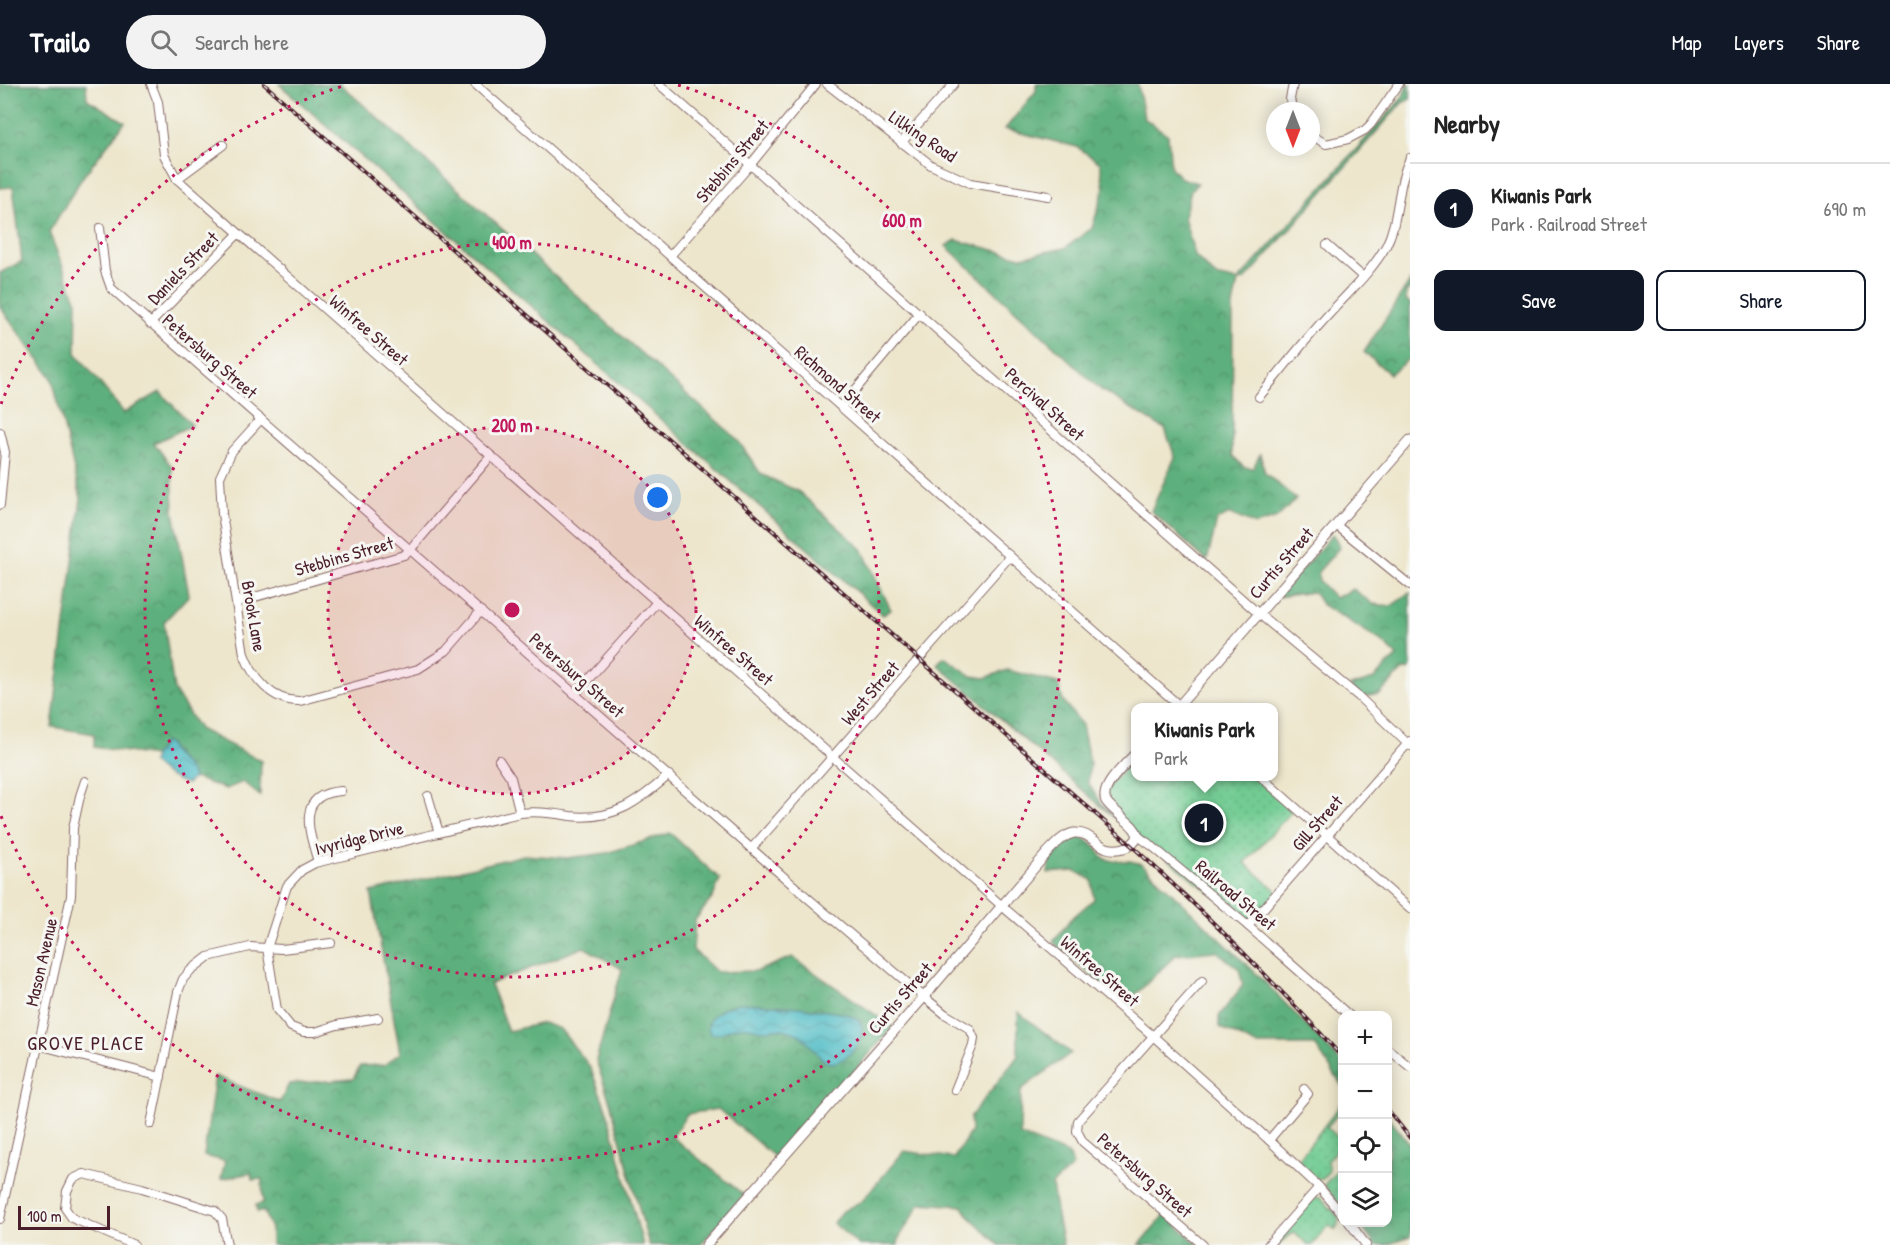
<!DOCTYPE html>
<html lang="en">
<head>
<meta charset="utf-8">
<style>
  :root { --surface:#fff; --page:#f2f2f2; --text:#222; --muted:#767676; --line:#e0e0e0; --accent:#111827 }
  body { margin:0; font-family:"Patrick Hand",sans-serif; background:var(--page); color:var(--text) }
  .controls { position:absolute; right:18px; bottom:18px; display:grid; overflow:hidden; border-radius:12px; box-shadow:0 3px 15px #0003 }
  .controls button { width:54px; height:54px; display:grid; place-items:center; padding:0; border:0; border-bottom:2px solid var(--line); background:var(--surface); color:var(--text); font:30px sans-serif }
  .compass { position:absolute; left:1266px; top:18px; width:54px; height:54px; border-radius:50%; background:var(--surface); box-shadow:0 3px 15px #0003; rotate:180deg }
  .scale { position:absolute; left:18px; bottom:15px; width:92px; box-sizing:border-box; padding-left:6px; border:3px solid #4a1f2b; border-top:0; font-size:16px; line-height:21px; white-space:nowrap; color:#4a1f2b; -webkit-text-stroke:4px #f6f6f2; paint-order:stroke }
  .you { position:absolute; left:658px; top:414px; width:21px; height:21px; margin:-15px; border:4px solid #fff; border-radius:50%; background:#1a73e8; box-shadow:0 0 0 9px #1a73e833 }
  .badge { display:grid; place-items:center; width:39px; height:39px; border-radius:50%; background:var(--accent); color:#fff; font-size:20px; font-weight:700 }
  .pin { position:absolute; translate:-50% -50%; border:3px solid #fff; box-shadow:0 2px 6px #0006 }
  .popup { position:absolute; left:1131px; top:619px; width:147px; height:78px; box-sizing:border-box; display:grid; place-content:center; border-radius:12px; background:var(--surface); filter:drop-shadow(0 2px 4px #0005); font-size:20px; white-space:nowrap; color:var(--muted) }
  .popup b { font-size:22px; color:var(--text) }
  .popup::after { content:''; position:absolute; left:50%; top:100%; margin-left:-12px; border:12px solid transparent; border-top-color:var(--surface) }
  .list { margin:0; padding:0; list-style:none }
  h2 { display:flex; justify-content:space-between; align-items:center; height:78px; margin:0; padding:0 24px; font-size:26px }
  h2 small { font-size:20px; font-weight:400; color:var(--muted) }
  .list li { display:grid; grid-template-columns:39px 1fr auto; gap:18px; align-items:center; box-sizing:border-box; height:90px; padding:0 24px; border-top:2px solid var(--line) }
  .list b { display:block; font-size:22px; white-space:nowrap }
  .list p { margin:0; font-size:20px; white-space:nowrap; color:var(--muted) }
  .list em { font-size:20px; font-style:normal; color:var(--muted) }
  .actions { display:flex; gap:12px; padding:18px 24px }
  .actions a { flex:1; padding:14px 0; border:2px solid var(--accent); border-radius:12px; text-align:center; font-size:21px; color:var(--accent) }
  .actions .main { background:var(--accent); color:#fff }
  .icon { flex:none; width:33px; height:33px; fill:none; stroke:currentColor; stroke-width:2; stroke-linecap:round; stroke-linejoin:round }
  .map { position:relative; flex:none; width:1410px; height:1161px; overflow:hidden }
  header { display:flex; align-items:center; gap:36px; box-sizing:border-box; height:84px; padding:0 30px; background:var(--accent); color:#fff }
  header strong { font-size:28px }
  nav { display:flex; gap:33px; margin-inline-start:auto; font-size:21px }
  .search { width:420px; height:54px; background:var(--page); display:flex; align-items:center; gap:15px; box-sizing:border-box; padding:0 21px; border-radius:33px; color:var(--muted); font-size:22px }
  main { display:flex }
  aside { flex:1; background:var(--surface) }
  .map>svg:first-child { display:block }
  .grass { fill:url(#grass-dots); stroke:#5e765f; stroke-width:1.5 }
  .forest { fill:url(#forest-crowns); stroke:#546854; stroke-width:1.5 }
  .water { fill:url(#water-waves); stroke:#4c6e78; stroke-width:1.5 }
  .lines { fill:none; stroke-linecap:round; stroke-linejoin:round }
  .minor-casing { stroke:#836563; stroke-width:10 }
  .tertiary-casing { stroke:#836563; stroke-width:11 }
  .minor { stroke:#fff; stroke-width:8 }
  .tertiary { stroke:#fff; stroke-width:9 }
  .rail-casing { stroke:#4a1f2b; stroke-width:4 }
  .rail { stroke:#f6f6f2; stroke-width:1.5; stroke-dasharray:4.5; stroke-linecap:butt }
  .ring { fill:none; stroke:#c2185b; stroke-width:3; stroke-dasharray:3 6 }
  .labels { text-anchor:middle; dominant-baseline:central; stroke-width:6; stroke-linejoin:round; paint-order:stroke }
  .street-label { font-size:18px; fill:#4a1f2b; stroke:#f6f6f2 }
  .neighbourhood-label { font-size:20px; letter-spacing:1.5px; fill:#4a1f2b; stroke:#f6f6f2 }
  .centre { fill:#c2185b; stroke:#f6f6f2; stroke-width:3 }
  .ring-label { font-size:18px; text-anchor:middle; font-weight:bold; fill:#c2185b; stroke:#f6f6f2; stroke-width:6; stroke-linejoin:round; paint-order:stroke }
</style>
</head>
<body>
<header>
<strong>Trailo</strong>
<div class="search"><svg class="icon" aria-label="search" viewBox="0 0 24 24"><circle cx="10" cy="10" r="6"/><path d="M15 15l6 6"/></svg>Search here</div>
<nav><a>Map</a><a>Layers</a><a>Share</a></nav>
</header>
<main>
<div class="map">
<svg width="1410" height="1161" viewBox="0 0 1410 1161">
  <defs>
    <pattern id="grass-dots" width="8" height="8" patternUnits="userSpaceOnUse" patternTransform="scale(1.5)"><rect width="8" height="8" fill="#72cc93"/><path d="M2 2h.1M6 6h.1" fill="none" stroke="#64af7f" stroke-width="1.8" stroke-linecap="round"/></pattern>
    <pattern id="forest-crowns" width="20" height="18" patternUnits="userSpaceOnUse" patternTransform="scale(1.5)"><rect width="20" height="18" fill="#5db07d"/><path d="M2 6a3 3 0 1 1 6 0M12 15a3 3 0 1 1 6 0" fill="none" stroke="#4f8f67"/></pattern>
    <pattern id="water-waves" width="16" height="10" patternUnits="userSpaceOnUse" patternTransform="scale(1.5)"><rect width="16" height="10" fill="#4fbdc6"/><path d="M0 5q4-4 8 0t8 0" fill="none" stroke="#4499a1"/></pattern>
  </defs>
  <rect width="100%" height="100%" fill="#f6f6f2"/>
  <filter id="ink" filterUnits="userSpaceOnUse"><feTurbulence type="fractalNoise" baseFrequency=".0167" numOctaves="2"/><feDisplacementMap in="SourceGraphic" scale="12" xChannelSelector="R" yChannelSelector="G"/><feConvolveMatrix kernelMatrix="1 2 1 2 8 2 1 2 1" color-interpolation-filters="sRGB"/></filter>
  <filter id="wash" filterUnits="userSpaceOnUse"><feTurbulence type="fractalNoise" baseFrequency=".008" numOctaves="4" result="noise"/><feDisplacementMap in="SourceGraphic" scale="24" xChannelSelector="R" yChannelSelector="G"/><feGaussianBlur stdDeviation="1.35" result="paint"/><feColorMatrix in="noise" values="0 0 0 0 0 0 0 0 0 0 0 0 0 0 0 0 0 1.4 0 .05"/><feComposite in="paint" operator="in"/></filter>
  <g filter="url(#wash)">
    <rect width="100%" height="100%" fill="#ede6cc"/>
    <g class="grass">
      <path d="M1135,674V692L1253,693L1292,727L1245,779L1278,808L1250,840L1138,752L1106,716L1105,706Z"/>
      <path d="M1342,1019V1025L1327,1043L1342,1057V1059L1327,1077L1329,1087L1322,1095L1318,1096L1297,1077Z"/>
      <path d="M1338,1085L1342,1089V1123L1324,1101Z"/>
      <path d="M1316,1113L1322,1115L1340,1134L1336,1145H1334L1329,1141L1312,1161H1308L1295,1149L1289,1151L1279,1161H1271L1303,1124Z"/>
    </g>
    <g class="forest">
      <path d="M0,0H86L87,15L125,38L82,94L49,148L77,218L76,269L124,329L160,308L192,341L154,359L172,383L174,428L189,511L164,538L174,606L199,645L261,677L260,712L243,698L226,705L193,694C190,680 173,675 169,660L164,658L154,672L94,663V650L52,643L81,414L52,294L0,223V189L22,177L13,103L0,104Z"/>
      <path d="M279,0H340L737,355L761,390L799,408L862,465L891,526L883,531Z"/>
      <path d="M1036,0H1138L1144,34L1168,51L1171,84L1181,94L1198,99L1191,106L1184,133L1195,172L1215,192L1238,197L1403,13L1407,0H1410V15L1402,19L1245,196L1238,197L1233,222L1232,371L1244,383L1253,384L1260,370L1265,389L1296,415L1277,434L1256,441L1230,430L1217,436L1207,477L1151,427L1175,373L1165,345L1101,306L946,162L956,156L1021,173L1065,164L1092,144L1104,105L1100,79L1077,63L1005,45L1036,7Z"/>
      <path d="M1410,197V205L1406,208V216L1410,219V274L1390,290L1364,268Z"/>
      <path d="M1333,450L1340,463L1318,488L1319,497L1335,514L1353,505L1373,520L1391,522L1410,509V585L1402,587L1380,610L1363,613L1350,602L1374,595L1397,572L1380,556L1321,520L1313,508L1277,513Z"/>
      <path d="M944,573L972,592L985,594L1007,586L1058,599L1063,617L1082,641L1090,681L1088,699L1101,719L1124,742L937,580Z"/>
      <path d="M670,749L720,795L713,813L695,836L693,866L717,888L757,887L792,873L893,943L777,1075L718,1025L687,1030L672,1053L744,1111L700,1161H649L611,1021L596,976L622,885L584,863L490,900L508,947L543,939L560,945L590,983L607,1027L643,1161H271V1145L264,1128H257L256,1121L263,1119L262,1095L252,1096L251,1089L221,1095L225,1077L204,1072L215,992L280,1018L289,1000L353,995L360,982L384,981L400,969L371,808L524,771L567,774L607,769Z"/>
      <path d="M1069,753L1084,754L1096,763L1103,774L1113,777H1130L1142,780L1264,897L1342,979V1002L1315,961H1256L1219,943V932L1243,901L1239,885L1216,867L1176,871L1125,921L1053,858L1071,835L1094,815L1092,796L1075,787L1048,789L1050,770Z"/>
      <path d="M1018,928L1071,969L1021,1006L1020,1051L1068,1070L1073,1082L1052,1101L1057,1132L1063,1161H999L970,1133L962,1122L921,1119L899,1154L898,1161H859L833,1139L841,1128L862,1117L904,1067L954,1074L971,1047L970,1033L1018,972Z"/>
      <path d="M1388,1033L1410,1061V1153L1386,1161H1375L1359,1139L1388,1138Z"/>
      <path d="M1165,1131L1199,1161H1139Z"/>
    </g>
    <g class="water">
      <path d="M164,658L169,660C173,675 190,680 193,694L187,700C174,696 162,689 152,679L154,672Z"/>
      <path d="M741,919L799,923L847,930L858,936L862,941C863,953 858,962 850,970C824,992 820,969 803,954C796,948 787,945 777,945C773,944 769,947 764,946C756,945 749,942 741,943C730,943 722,952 710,950C702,931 726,922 741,919Z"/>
    </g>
  </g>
  <g filter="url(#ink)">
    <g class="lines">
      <g class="minor-casing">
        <g id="minor">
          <path d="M151,0L158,18L164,71L177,95L1002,822L1153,952L1269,1056L1319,1103L1342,1130"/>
          <path d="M475,0L1182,624"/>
          <path d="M659,0L1259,530L1359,613L1410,662"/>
          <path d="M827,0L931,81L970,99L1048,112"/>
          <path d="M1293,27L1290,15L1293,0"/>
          <path d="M1311,51L1326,60L1348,55L1365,46L1371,40L1399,0"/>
          <path d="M901,59L954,0"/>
          <path d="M177,95L223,61"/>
          <path d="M100,144L105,187L111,204L809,815L924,913L945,930L970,945L974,954L973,961L955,1006"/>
          <path d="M1327,161L1363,193"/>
          <path d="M670,172L751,80L816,0"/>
          <path d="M150,240L238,150"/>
          <path d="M1259,313C1282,285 1305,256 1330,229C1349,208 1372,187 1386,162C1400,134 1396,103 1410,74"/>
          <path d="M841,323L920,229"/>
          <path d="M261,335L232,367L220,393L222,430L244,570C253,594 272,618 300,617L418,585L446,567L481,527"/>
          <path d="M0,348L5,368L0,421"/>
          <path d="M1336,441L1410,501"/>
          <path d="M237,518L404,471L411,465L491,372"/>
          <path d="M576,609L657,518"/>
          <path d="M499,676L511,694L520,729"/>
          <path d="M1260,692L1410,825"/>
          <path d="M428,712L439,749"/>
          <path d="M1138,752L1152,762L1248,842L1350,932"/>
          <path d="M752,764L1010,472"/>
          <path d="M318,778C310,750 294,710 341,707"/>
          <path d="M1248,842L1410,657"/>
          <path d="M1202,897L1078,1037L1077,1047L1083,1058L1203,1161"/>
          <path d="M378,934L337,941L315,948H304L291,943L277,926L267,864L287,802L302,786L315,779L520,729C537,727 553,729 570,732C614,737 638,718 669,691"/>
          <path d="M38,961L161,993"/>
          <path d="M1388,965L1410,983"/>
          <path d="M151,1040L178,908L183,895L191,886L208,873L250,863L282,865L331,859"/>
          <path d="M1269,1056L1308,1010L1304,1005"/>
          <path d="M0,1135L71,812L73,744L80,712L85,697"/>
          <path d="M1349,1138L1366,1161"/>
          <path d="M134,1161L72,1134L65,1124L67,1107L73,1095L84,1090L142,1104L215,1127L222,1135L227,1161"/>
          <path d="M1268,1161L1319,1103"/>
        </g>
      </g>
      <g class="tertiary-casing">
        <g id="tertiary">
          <path d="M1177,624L1410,356"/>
          <path d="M706,1161L924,913L1047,769C1055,761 1063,751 1074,749C1094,747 1098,771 1124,764C1131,762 1135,759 1138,752C1136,744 1129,739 1123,734C1118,729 1110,723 1106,717C1099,703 1126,680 1135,670"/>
        </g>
      </g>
      <use href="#minor" class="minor"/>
      <use href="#tertiary" class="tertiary"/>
      <g class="rail-casing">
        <g id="rail">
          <path d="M264,0L1131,761C1205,829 1276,899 1342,973"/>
          <path d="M1388,1026L1410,1054"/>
        </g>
      </g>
      <use href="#rail" class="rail"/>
    </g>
  </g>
  <circle cx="512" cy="526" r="184" fill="#c2185b" fill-opacity=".12"/>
  <g class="ring">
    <circle cx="512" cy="526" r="184"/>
    <circle cx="512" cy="526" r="367"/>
    <path d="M1 320A551 551 0 0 1 346 1M678 1A551 551 0 1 1 1 732"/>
  </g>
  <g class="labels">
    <g class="street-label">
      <text transform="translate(923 52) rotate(34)">Lilking Road</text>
      <text transform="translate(732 77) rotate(-50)">Stebbins Street</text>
      <text transform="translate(183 184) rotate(-46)">Daniels Street</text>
      <text transform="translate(369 246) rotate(41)">Winfree Street</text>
      <text transform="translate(210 272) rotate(41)">Petersburg Street</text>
      <text transform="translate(838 300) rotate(41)">Richmond Street</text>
      <text transform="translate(1045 320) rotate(42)">Percival Street</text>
      <text transform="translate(344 472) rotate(-16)">Stebbins Street</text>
      <text transform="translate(1281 479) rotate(-49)">Curtis Street</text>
      <text transform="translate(254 532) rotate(80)">Brook Lane</text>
      <text transform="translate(734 566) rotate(41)">Winfree Street</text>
      <text transform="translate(577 591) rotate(41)">Petersburg Street</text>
      <text transform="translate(870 609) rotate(-49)">West Street</text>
      <text transform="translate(1317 739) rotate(-49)">Gill Street</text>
      <text transform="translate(359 754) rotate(-14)">Ivyridge Drive</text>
      <text transform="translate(1236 811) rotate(40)">Railroad Street</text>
      <text transform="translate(41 878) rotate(-77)">Mason Avenue</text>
      <text transform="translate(1100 887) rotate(41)">Winfree Street</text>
      <text transform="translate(900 914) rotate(-49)">Curtis Street</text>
      <text transform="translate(1145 1091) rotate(41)">Petersburg Street</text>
    </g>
    <g class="neighbourhood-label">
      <text x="86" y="958">GROVE PLACE</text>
    </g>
  </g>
  <circle cx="512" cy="526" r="9" class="centre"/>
  <g class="ring-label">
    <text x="902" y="143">600 m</text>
    <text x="512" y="165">400 m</text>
    <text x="512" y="348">200 m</text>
  </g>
</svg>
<div class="controls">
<button>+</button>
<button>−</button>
<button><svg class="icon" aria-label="locate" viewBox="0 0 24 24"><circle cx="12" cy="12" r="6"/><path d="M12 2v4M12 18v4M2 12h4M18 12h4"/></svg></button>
<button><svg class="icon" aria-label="layers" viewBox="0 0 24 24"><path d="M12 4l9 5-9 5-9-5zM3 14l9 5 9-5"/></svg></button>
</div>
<svg class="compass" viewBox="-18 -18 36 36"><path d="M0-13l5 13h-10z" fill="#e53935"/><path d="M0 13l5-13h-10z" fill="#767676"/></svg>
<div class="scale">100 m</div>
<div class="you"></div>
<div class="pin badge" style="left:1204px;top:739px">1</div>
<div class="popup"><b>Kiwanis Park</b>Park</div>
</div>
<aside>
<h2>Nearby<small></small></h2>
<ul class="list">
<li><span class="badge">1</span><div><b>Kiwanis Park</b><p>Park · Railroad Street</p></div><em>690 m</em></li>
</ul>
<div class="actions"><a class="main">Save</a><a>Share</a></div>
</aside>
</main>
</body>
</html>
